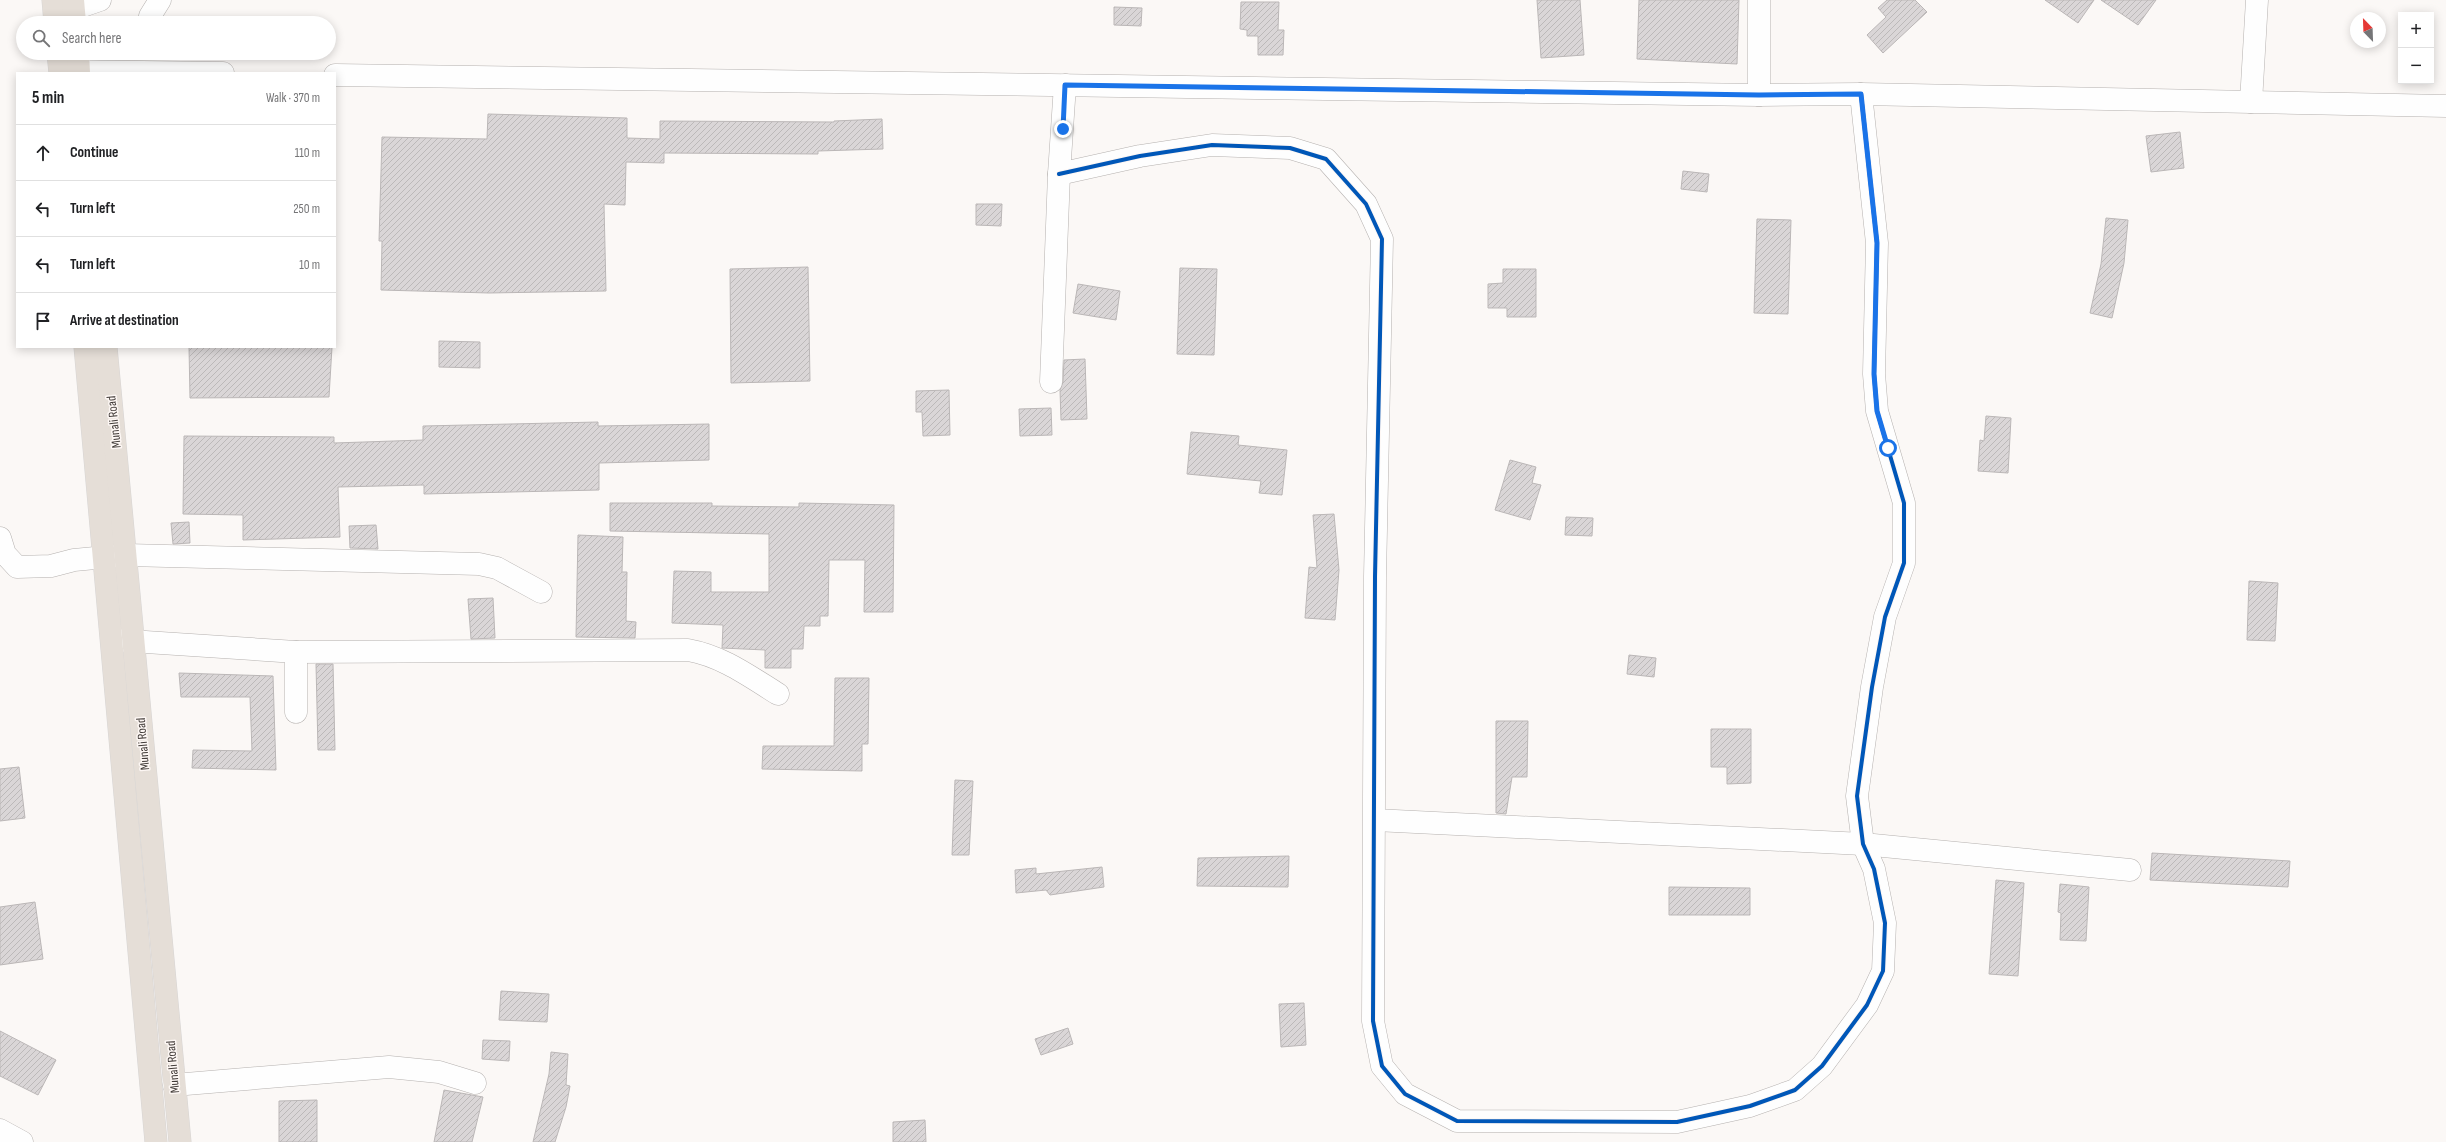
<!DOCTYPE html>
<html lang="en">
<head>
<meta charset="utf-8">
<style>
  :root { --surface:#fff; --page:#f2f2f2; --text:#202124; --muted:#757577; --line:#e0e0e0 }
  body { margin:0; font-family:"Sofia Sans Condensed",sans-serif; background:var(--page); color:var(--text) }
  .controls { position:absolute; right:12px; top:12px; display:grid; overflow:hidden; border-radius:0px; box-shadow:0 2px 10px #0003 }
  .controls button { width:36px; height:36px; display:grid; place-items:center; padding:0; border:0; border-bottom:1px solid var(--line); background:var(--surface); color:var(--text); font:20px sans-serif }
  .compass { position:absolute; left:2350px; top:12px; width:36px; height:36px; border-radius:50%; background:var(--surface); box-shadow:0 2px 10px #0003; rotate:337deg }
  .stop { position:absolute; width:12px; height:12px; margin:-9px; border:3px solid #1a73e8; border-radius:50%; background:#fff }
  .stop.end { background:#1a73e8; border-color:#fff; box-shadow:0 1px 4px #0008 }
  .list { margin:0; padding:0; list-style:none }
  h2 { display:flex; justify-content:space-between; align-items:center; height:52px; margin:0; padding:0 16px; font-size:17px }
  h2 small { font-size:13px; font-weight:400; color:var(--muted) }
  .list li { display:grid; grid-template-columns:26px 1fr auto; gap:12px; align-items:center; box-sizing:border-box; height:56px; padding:0 16px; border-top:1px solid var(--line) }
  .list b { display:block; font-size:15px; white-space:nowrap }
  .list em { font-size:13px; font-style:normal; color:var(--muted) }
  .icon { flex:none; width:22px; height:22px; fill:none; stroke:currentColor; stroke-width:2; stroke-linecap:round; stroke-linejoin:round }
  .map { position:relative; flex:none; width:2446px; height:1142px; overflow:hidden }
  .search { position:absolute; background:var(--surface); box-shadow:0 2px 10px #0003; left:16px; top:16px; width:320px; height:44px; display:flex; align-items:center; gap:10px; box-sizing:border-box; padding:0 14px; border-radius:22px; color:var(--muted); font-size:15px }
  .panel { position:absolute; background:var(--surface); box-shadow:0 2px 10px #0003; left:16px; top:72px; width:320px; height:276px; border-radius:0px }
  .map>svg:first-child { display:block }
  .building { fill:url(#building-hatch); stroke:#bbb7b7 }
  .lines { fill:none; stroke-linecap:round; stroke-linejoin:round }
  .minor-casing { stroke:#b5b1af; stroke-width:23 }
  .major-casing { stroke:#d7d5d4; stroke-width:23 }
  .minor { stroke:#fefefe; stroke-width:22 }
  .major { stroke:#e5ded7; stroke-width:22 }
  .cycleway-casing { stroke:#fdf7f4; stroke-width:6 }
  .cycleway { stroke:#0057b8; stroke-width:4 }
  .route { stroke:#1a73e8; stroke-width:5 }
  .labels { text-anchor:middle; dominant-baseline:central; stroke-width:3; stroke-linejoin:round; paint-order:stroke }
  .street-label { font-size:13px; fill:#413b38; stroke:#fdf7f4 }
</style>
</head>
<body>
<div class="map">
<svg width="2446" height="1142" viewBox="0 0 2446 1142">
  <defs>
    <pattern id="building-hatch" width="6" height="6" patternUnits="userSpaceOnUse"><rect width="6" height="6" fill="#dad6d7"/><path d="M-1 1l2-2M0 6l6-6M5 7l2-2" fill="none" stroke="#bcb9b9"/></pattern>
  </defs>
  <rect width="100%" height="100%" fill="#fbf8f6"/>
  <g class="building">
    <path d="M1537,0H1580L1584,55L1541,58Z"/>
    <path d="M1639,0H1739L1737,64L1637,59Z"/>
    <path d="M1887,0H1915L1927,12L1883,53L1867,35L1886,17L1878,8Z"/>
    <path d="M2045,0H2094L2078,23Z"/>
    <path d="M2101,0H2156L2138,25Z"/>
    <path d="M1241,2H1279L1278,30H1284L1283,55H1258V36H1247V30L1240,29Z"/>
    <path d="M1114,7L1142,8L1141,26L1114,25Z"/>
    <path d="M488,114L627,118V138L660,139V121L834,122V121L882,119L883,149L818,151V154L664,153V163L626,162L625,205L604,204L606,291L489,293L381,290L382,241H379L382,137L487,139Z"/>
    <path d="M2180,132L2184,168L2151,172L2146,136Z"/>
    <path d="M1683,171L1709,174L1707,192L1681,189Z"/>
    <path d="M976,204H1002L1001,226L976,225Z"/>
    <path d="M2106,218L2128,220L2124,263L2112,318L2090,313L2101,264Z"/>
    <path d="M1757,219L1791,220L1788,314L1754,313Z"/>
    <path d="M808,267L810,381L731,383L730,269Z"/>
    <path d="M1180,268L1217,269L1214,355L1177,354Z"/>
    <path d="M1503,269H1536V317H1507V308H1488V284L1503,283Z"/>
    <path d="M1078,284L1120,291L1116,320L1073,313Z"/>
    <path d="M439,341L480,342V368L439,367Z"/>
    <path d="M189,347H332L329,397L190,398Z"/>
    <path d="M1085,359L1087,419L1061,420L1060,390L1063,382L1064,360Z"/>
    <path d="M949,390L950,435L923,436L922,412H916V391Z"/>
    <path d="M1051,408L1052,435L1020,436L1019,409Z"/>
    <path d="M1986,416L2011,418L2008,473L1978,471L1980,440L1984,441Z"/>
    <path d="M598,422V426L709,424V460L599,463V490L424,494V485L338,487L340,537L243,540V515L183,514L184,436L334,437V443L423,440V426Z"/>
    <path d="M1191,432L1239,436L1238,445L1287,450L1282,495L1259,493L1261,481L1187,474Z"/>
    <path d="M1510,460L1536,467L1532,483L1541,485L1530,520L1495,510Z"/>
    <path d="M610,503H712V506L799,507V503L894,505L893,612H864L865,560H829L828,616H820V626H804L803,649H791V668H765V650L722,648L723,625L672,623L674,571L711,572V592H769V534L610,531Z"/>
    <path d="M1334,514L1339,570L1335,620L1305,618L1309,567L1317,568L1313,515Z"/>
    <path d="M1566,517L1593,518L1592,536L1565,535Z"/>
    <path d="M189,522L190,543L173,544L171,523Z"/>
    <path d="M376,525L378,549L350,548L349,526Z"/>
    <path d="M578,535L623,537L622,572H627L626,621L636,622L635,638L576,637Z"/>
    <path d="M2249,581L2278,583L2275,641L2247,640Z"/>
    <path d="M493,598L495,638L471,639L468,599Z"/>
    <path d="M1629,655L1656,658L1654,677L1627,674Z"/>
    <path d="M316,664H333L335,750H318Z"/>
    <path d="M179,673L273,676L276,770L192,768L193,750L252,751L250,697H181Z"/>
    <path d="M835,678H869L868,744H862V771L762,769L763,746H834Z"/>
    <path d="M1496,721H1528L1527,777H1512L1506,814L1496,813Z"/>
    <path d="M1711,729H1751V783L1727,784V767H1711Z"/>
    <path d="M19,767L25,818L0,821V769Z"/>
    <path d="M955,780L973,781L969,855H952Z"/>
    <path d="M2152,853L2290,861L2288,887L2150,880Z"/>
    <path d="M1289,856L1288,887L1197,886L1198,858Z"/>
    <path d="M1102,867L1104,887L1050,895L1046,890L1016,893L1015,870L1036,868V874Z"/>
    <path d="M1996,880L2024,883L2018,976L1989,974Z"/>
    <path d="M2060,884L2089,887L2086,941L2060,940L2061,913L2058,912Z"/>
    <path d="M1669,887L1750,888V915H1669Z"/>
    <path d="M35,902L43,959L0,965V907Z"/>
    <path d="M501,991L549,994L547,1022L499,1020Z"/>
    <path d="M1304,1003L1306,1045L1281,1047L1279,1004Z"/>
    <path d="M1068,1028L1073,1044L1041,1055L1035,1039Z"/>
    <path d="M0,1031L56,1060L38,1095L0,1076Z"/>
    <path d="M483,1040L510,1041L509,1061L482,1059Z"/>
    <path d="M551,1052L568,1054L566,1085L570,1086L566,1107L555,1142H533L549,1074Z"/>
    <path d="M444,1090L483,1097L472,1142H434Z"/>
    <path d="M317,1100V1142H279V1101Z"/>
    <path d="M925,1120L926,1142H893V1122Z"/>
  </g>
  <g class="lines">
    <g class="minor-casing">
      <g id="minor">
        <path d="M74,9L100,0"/>
        <path d="M149,23L150,16L160,0"/>
        <path d="M61,71L223,73"/>
        <path d="M335,75L1759,95L1861,94L2446,106"/>
        <path d="M1759,95V0"/>
        <path d="M2251,102L2257,0"/>
        <path d="M1059,174L1140,156L1212,145L1290,148L1326,159L1366,204L1382,239L1375,577L1373,1021L1382,1066L1405,1094L1457,1121L1677,1122L1750,1106L1795,1090L1822,1066L1867,1005L1883,971L1885,923L1874,869L1863,844L1857,796L1872,687L1885,617L1904,563V503L1877,411L1874,374L1877,243L1861,94"/>
        <path d="M1051,382L1059,174L1065,85"/>
        <path d="M0,538L5,554L17,567L51,566L74,560L127,555L479,564L497,568L541,592"/>
        <path d="M115,640L296,652L688,650C722,656 749,676 778,694"/>
        <path d="M296,652V712"/>
        <path d="M1375,820L1863,844L2130,870"/>
        <path d="M174,1085L389,1067L439,1072L475,1083"/>
        <path d="M0,1130L22,1142"/>
      </g>
    </g>
    <g class="major-casing">
      <g id="major">
        <path d="M53,0L55,23"/>
        <path d="M73,0L75,23"/>
        <path d="M58,53L60,73"/>
        <path d="M78,53L79,73"/>
        <path d="M85,347L156,1142"/>
        <path d="M106,347L180,1142"/>
      </g>
    </g>
    <use href="#minor" class="minor"/>
    <use href="#major" class="major"/>
    <g class="cycleway-casing">
      <path id="cycleway" d="M1059,174L1140,156L1212,145L1290,148L1326,159L1366,204L1382,239L1375,577L1373,1021L1382,1066L1405,1094L1457,1121L1677,1122L1750,1106L1795,1090L1822,1066L1867,1005L1883,971L1885,923L1874,869L1863,844L1857,796L1872,687L1885,617L1904,563V503L1877,411L1874,374L1877,243L1861,94"/>
    </g>
    <use href="#cycleway" class="cycleway"/>
  </g>
  <g class="lines">
    <path class="route" d="M1063,129L1065,85L1759,95L1861,94L1877,243L1874,374L1877,411L1888,448"/>
  </g>
  <g class="labels">
    <g class="street-label">
      <text transform="translate(114 422) rotate(-96)">Munali Road</text>
      <text transform="translate(143 744) rotate(-95)">Munali Road</text>
      <text transform="translate(173 1067) rotate(-95)">Munali Road</text>
    </g>
  </g>
</svg>
<div class="controls">
<button>+</button>
<button>−</button>
</div>
<svg class="compass" viewBox="-18 -18 36 36"><path d="M0-13l5 13h-10z" fill="#e53935"/><path d="M0 13l5-13h-10z" fill="#757577"/></svg>
<div class="stop" style="left:1888px;top:448px"></div>
<div class="stop end" style="left:1063px;top:129px"></div>
<div class="search"><svg class="icon" aria-label="search" viewBox="0 0 24 24"><circle cx="10" cy="10" r="6"/><path d="M15 15l6 6"/></svg>Search here</div>
<section class="panel">
<h2>5 min<small>Walk · 370 m</small></h2>
<ul class="list">
<li><svg class="icon" aria-label="ahead" viewBox="0 0 24 24"><path d="M12 20V5M6 11l6-6 6 6"/></svg><div><b>Continue</b></div><em>110 m</em></li>
<li><svg class="icon" aria-label="left" viewBox="0 0 24 24"><path d="M17 20v-9H6M10 6l-5 5 5 5"/></svg><div><b>Turn left</b></div><em>250 m</em></li>
<li><svg class="icon" aria-label="left" viewBox="0 0 24 24"><path d="M17 20v-9H6M10 6l-5 5 5 5"/></svg><div><b>Turn left</b></div><em>10 m</em></li>
<li><svg class="icon" aria-label="arrive" viewBox="0 0 24 24"><path d="M6 21V4h12l-3 4 3 4H6"/></svg><div><b>Arrive at destination</b></div></li>
</ul>
</section>
</div>
</body>
</html>
